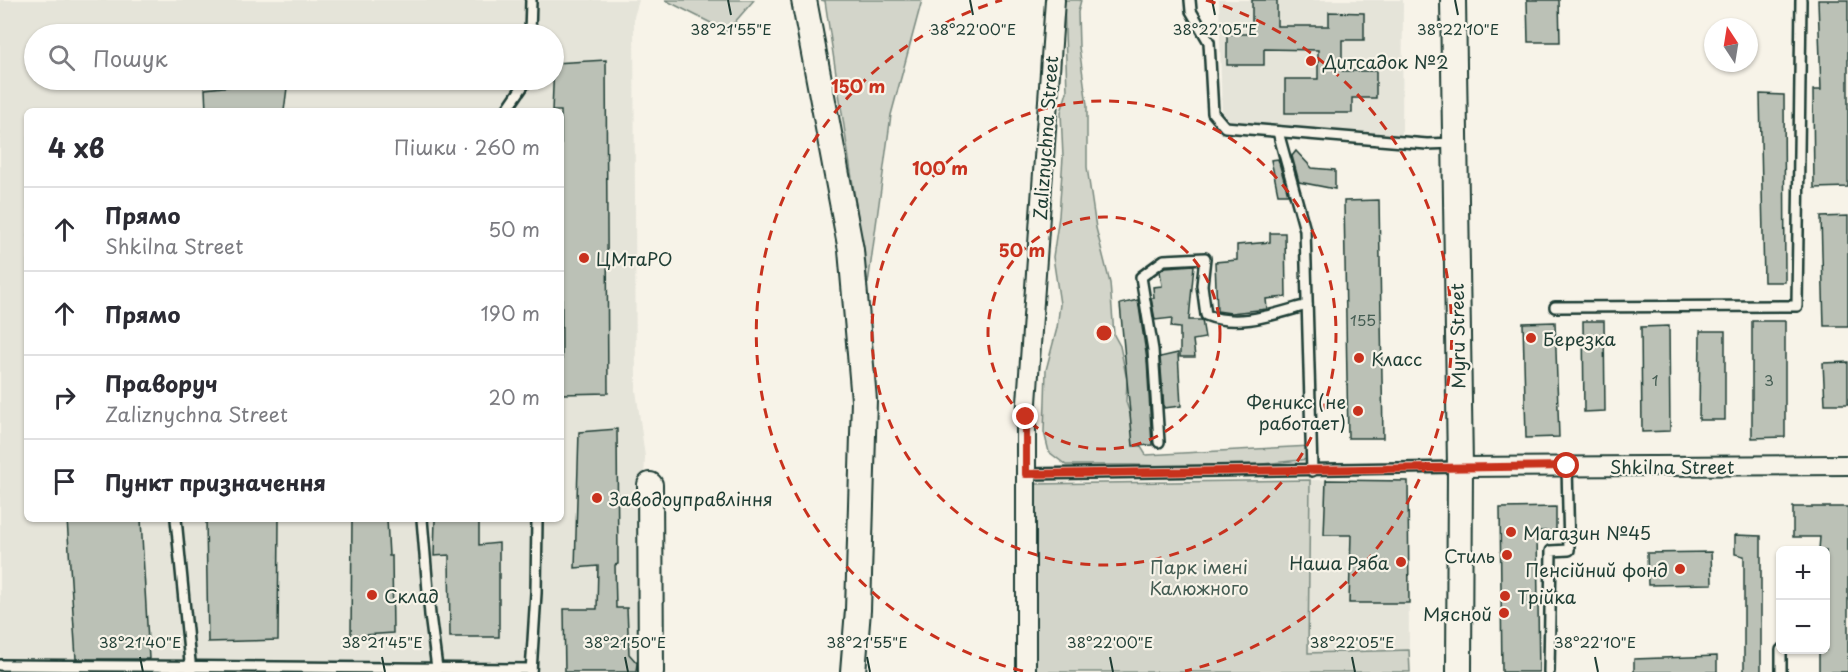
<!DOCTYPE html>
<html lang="uk">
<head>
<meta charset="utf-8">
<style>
  :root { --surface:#fff; --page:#f2f2f3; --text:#2b2b33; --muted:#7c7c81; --line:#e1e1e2 }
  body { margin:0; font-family:"Playpen Sans",sans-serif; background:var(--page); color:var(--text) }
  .controls { position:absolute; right:18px; bottom:18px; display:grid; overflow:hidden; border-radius:9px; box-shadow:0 2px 4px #0004 }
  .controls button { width:54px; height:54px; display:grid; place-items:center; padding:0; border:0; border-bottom:2px solid var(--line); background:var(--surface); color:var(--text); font:30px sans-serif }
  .compass { position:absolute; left:1704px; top:18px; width:54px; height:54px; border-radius:50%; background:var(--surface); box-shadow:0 2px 4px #0004; rotate:348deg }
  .stop { position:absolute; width:18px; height:18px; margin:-14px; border:4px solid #c8321e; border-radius:50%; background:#fff }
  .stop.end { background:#c8321e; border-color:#fff; box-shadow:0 2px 6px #0008 }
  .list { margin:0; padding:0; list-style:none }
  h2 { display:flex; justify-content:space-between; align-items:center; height:78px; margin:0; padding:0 24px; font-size:26px }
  h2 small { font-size:20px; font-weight:400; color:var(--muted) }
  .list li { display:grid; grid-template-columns:39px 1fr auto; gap:18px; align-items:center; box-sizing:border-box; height:84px; padding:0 24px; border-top:2px solid var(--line) }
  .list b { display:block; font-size:22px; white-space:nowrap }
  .list p { margin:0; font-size:20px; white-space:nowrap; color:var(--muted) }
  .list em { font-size:20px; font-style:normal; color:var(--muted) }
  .icon { flex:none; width:33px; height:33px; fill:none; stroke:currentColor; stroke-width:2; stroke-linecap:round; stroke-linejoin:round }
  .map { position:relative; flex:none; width:1848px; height:672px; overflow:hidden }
  .search { position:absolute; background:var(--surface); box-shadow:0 2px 4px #0004; left:24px; top:24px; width:540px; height:66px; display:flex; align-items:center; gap:15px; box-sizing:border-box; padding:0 21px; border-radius:33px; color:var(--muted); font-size:22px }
  .panel { position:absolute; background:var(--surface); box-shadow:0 2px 4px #0004; left:24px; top:108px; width:540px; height:414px; border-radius:9px }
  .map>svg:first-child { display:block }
  .built { fill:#e5e4d9; fill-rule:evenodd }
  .green { fill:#d3d5ca; stroke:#79897f; stroke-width:1.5 }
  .building { fill:#bbc1b6; stroke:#1f3d34; stroke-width:1.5 }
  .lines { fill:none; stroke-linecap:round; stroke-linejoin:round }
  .lane-casing { stroke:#1f3d34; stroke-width:14 }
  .street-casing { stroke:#1f3d34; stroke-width:22 }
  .secondary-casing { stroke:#1f3d34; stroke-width:28 }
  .lane { stroke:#f7f3e8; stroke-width:9 }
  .street { stroke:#f7f3e8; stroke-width:18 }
  .secondary { stroke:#f7f3e8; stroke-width:24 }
  .route { stroke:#c8321e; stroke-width:8 }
  .ticks { fill:none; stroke:#1f3d34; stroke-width:2 }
  .ring { fill:none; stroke:#c8321e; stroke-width:3; stroke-dasharray:10 8 }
  .poi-dot { fill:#c8321e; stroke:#f7f3e8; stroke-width:2 }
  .labels { text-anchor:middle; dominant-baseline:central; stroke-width:4.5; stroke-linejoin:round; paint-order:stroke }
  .number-label { font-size:15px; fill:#465e54 }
  .poi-label { font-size:18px; fill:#1f3d34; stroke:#f7f3e8; text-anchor:start }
  .street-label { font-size:18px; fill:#1f3d34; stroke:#f7f3e8 }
  .park-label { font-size:18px; fill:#435b52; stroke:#f7f3e8 }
  .ticks-label { font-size:15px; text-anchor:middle; fill:#1f3d34; stroke:#f7f3e8; stroke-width:4.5; stroke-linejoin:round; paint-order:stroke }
  .centre { fill:#c8321e; stroke:#f7f3e8; stroke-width:3 }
  .ring-label { font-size:18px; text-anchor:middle; font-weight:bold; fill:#c8321e; stroke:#f7f3e8; stroke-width:4.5; stroke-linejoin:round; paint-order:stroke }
</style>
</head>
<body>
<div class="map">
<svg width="1848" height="672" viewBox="0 0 1848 672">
  <rect width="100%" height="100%" fill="#f7f3e8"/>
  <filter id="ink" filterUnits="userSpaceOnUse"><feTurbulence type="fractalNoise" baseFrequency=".0167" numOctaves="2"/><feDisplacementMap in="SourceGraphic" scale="12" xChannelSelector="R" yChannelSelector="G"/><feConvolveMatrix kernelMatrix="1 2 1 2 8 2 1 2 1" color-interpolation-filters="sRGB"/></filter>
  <g filter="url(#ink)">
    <g class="built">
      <path d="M0,0H639L634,17L636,390L645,457L636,672H0ZM34,34H554V80H34ZM27,111H561V519H27Z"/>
      <path d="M1219,0H1403L1402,134L1389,136L1222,120Z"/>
      <path d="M1310,480L1408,481L1409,650L1308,653Z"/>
    </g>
    <g class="green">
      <path d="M665,0H754L727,31Z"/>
      <path d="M821,0H922L891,115L868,284L825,1Z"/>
      <path d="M1064,0H1081L1078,12L1079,47L1087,105V167L1096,228L1110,283L1114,335L1120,346L1127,380L1126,402L1141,447L1146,455L1311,446L1310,459L1224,468L1134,465H1066L1049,452L1044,432L1046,370L1057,328L1060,304L1053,257L1059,216L1063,157L1061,112L1067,92Z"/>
      <path d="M1310,480L1308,653L1409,650L1410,672H1033V484Z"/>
    </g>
    <g class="building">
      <path d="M1252,0H1277V26H1329V12L1364,13V40H1342V71H1376V98H1352V113H1285V79H1318V50L1264,49V65H1227V34H1252Z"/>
      <path d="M1527,0H1559L1560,42H1528Z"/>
      <path d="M1818,0H1848V187L1814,188L1813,90H1821Z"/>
      <path d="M606,60L608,393L562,394L561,111H552L554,63Z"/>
      <path d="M288,80L284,111H206L205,89Z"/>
      <path d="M1760,94L1784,95L1785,282H1764Z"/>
      <path d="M1296,151L1312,168L1335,170V189L1299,182L1292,156Z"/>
      <path d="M1278,159L1288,194H1278L1271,160Z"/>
      <path d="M1379,200L1383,438H1348L1344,201Z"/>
      <path d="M1848,216V326H1824L1821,217Z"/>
      <path d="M1270,233H1285L1286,297L1266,299L1267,309L1231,313L1217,311L1215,262L1237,260V245L1270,242Z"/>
      <path d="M1194,265L1189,320H1202L1205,338L1193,340L1195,357H1180V328L1171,327L1172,318L1155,320L1151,298H1154L1153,287L1162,286L1160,271L1166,267Z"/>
      <path d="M1138,300L1147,360L1152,445L1133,446L1120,304Z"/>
      <path d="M1583,321H1604L1605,411L1584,412Z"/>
      <path d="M1752,321H1785V437L1752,438Z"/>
      <path d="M1555,322L1559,437L1526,438L1523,323Z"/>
      <path d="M1669,326L1670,431L1642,432L1641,327Z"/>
      <path d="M1700,331H1725V420H1699Z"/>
      <path d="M1178,353L1181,406L1164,408L1160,357Z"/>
      <path d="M1848,362V404H1825L1823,363Z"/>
      <path d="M617,429L618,564L615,565L616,608H627L629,654L637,663L636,672H565L564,609H597L598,566L575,568L579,432Z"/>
      <path d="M1326,480L1408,481L1409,603H1349L1351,535H1324Z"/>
      <path d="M1556,507V531H1537L1539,672H1502L1500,508Z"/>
      <path d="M1793,507H1848V672H1819V650H1826V550H1819L1820,537H1793Z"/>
      <path d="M67,519H141L149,659H76Z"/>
      <path d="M206,519H279L278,640L208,642Z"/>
      <path d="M352,519H387L389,556H392L393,633L351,636Z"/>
      <path d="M435,519H479V545L499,543V637H450L449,555L434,556Z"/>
      <path d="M1735,535L1761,536V672H1744V556L1735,554Z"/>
      <path d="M1711,552L1712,584L1648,585L1647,553Z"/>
      <path d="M1717,656V672H1634V659Z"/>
    </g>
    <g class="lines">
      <g class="lane-casing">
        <g id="lane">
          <path d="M1190,0L1191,11L1209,42L1213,113L1225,127L1427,144L1455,143"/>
          <path d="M530,34L531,0"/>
          <path d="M506,111L527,80"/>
          <path d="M1278,132L1305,230L1312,471"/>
          <path d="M1555,307L1797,306L1801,0"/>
          <path d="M1159,442L1153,350L1141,277L1164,260L1205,258L1202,285L1206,315C1238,328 1275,314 1307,305"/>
          <path d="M1026,474L1459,467"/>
          <path d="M176,519L191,672"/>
          <path d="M422,519L430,615L437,668"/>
          <path d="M0,665L531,669"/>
          <path d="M531,672L536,593L537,519"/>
          <path d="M1549,672L1551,551L1569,550L1567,466"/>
          <path d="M1781,672V650"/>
        </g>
      </g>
      <g class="street-casing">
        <g id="street">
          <path d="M1460,467L1848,465"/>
          <path d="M1026,672V417L1055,0"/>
        </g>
      </g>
      <g class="secondary-casing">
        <g id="secondary">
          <path d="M804,0L851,250L864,400L858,610L853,672"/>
          <path d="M1453,0L1460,467L1459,672"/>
          <path d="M650,485L651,672"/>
        </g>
      </g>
      <use href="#lane" class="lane"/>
      <use href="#street" class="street"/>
      <use href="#secondary" class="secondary"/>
    </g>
  </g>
  <g class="lines" filter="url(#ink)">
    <path class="route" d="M1026,417V474L1567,466"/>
  </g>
  <path class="ticks" d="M728,0L731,15M970,0L973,15M1212,0L1215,15M1455,0L1458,15M140,657L143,672M382,657L385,672M625,657L628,672M867,657L870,672M1110,657L1113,672M1352,657L1355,672M1595,657L1598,672"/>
  <g class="ring">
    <circle cx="1104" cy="333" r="116"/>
    <circle cx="1104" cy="333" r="232"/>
    <path d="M1023 671A348 348 0 0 1 1002 0M1206 0A348 348 0 0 1 1185 671"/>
  </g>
  <g class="poi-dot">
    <circle cx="1311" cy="61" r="6"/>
    <circle cx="584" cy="258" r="6"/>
    <circle cx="1531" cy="338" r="6"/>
    <circle cx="1359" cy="358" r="6"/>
    <circle cx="1358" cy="411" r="6"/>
    <circle cx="597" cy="498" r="6"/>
    <circle cx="1511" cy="532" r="6"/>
    <circle cx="1507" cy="555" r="6"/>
    <circle cx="1401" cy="562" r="6"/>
    <circle cx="1680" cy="569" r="6"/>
    <circle cx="372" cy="595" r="6"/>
    <circle cx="1505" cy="596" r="6"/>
    <circle cx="1504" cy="613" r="6"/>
  </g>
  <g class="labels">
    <g class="number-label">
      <text x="1363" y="319">155</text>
      <text x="1655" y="379">1</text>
      <text x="1769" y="379">3</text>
    </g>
    <g class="poi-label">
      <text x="1323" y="61">Дитсадок №2</text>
      <text x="596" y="258">ЦМтаРО</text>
      <text x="1543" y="338">Березка</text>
      <text x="1371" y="358">Класс</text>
      <text x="1346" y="401" text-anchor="end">Феникс (не<tspan x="1346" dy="21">работает)</tspan></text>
      <text x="609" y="498">Заводоуправління</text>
      <text x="1523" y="532">Магазин №45</text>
      <text x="1495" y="555" text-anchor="end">Стиль</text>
      <text x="1389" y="562" text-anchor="end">Наша Ряба</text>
      <text x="1668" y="569" text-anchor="end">Пенсійний фонд</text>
      <text x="384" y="595">Склад</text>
      <text x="1517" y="596">Трійка</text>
      <text x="1492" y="613" text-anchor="end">Мясной</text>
    </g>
    <g class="street-label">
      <text transform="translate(1045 138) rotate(-86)">Zaliznychna Street</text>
      <text transform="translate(1457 336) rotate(-91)">Myru Street</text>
      <text x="1672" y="466">Shkilna Street</text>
    </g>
    <g class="park-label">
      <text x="1199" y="566">Парк імені<tspan x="1199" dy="21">Калюжного</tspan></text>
    </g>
  </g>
  <g class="ticks-label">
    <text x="731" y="35">38°21'55"E</text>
    <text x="973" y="35">38°22'00"E</text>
    <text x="1215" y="35">38°22'05"E</text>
    <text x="1458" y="35">38°22'10"E</text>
    <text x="140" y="648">38°21'40"E</text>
    <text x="382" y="648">38°21'45"E</text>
    <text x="625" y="648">38°21'50"E</text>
    <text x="867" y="648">38°21'55"E</text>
    <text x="1110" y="648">38°22'00"E</text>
    <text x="1352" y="648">38°22'05"E</text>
    <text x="1595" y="648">38°22'10"E</text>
  </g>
  <circle cx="1104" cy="333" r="9" class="centre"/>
  <g class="ring-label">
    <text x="858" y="93">150 m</text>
    <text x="940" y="175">100 m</text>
    <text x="1022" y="257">50 m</text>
  </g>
</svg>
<div class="controls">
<button>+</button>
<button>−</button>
</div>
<svg class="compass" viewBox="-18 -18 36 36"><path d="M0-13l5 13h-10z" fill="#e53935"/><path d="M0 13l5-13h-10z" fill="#7c7c81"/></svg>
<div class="stop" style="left:1567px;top:466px"></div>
<div class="stop end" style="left:1026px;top:417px"></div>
<div class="search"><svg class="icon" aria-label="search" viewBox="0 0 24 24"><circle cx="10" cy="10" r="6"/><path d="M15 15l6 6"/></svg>Пошук</div>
<section class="panel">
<h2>4 хв<small>Пішки · 260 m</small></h2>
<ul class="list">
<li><svg class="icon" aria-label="ahead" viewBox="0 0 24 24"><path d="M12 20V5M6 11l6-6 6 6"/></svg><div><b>Прямо</b><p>Shkilna Street</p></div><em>50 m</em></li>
<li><svg class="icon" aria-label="ahead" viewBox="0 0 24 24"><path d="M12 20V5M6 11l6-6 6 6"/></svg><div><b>Прямо</b></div><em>190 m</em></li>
<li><svg class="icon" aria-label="right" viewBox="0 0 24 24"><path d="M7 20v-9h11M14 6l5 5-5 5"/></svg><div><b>Праворуч</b><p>Zaliznychna Street</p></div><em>20 m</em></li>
<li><svg class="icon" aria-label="arrive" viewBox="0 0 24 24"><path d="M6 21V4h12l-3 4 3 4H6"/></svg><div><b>Пункт призначення</b></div></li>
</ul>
</section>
</div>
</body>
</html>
